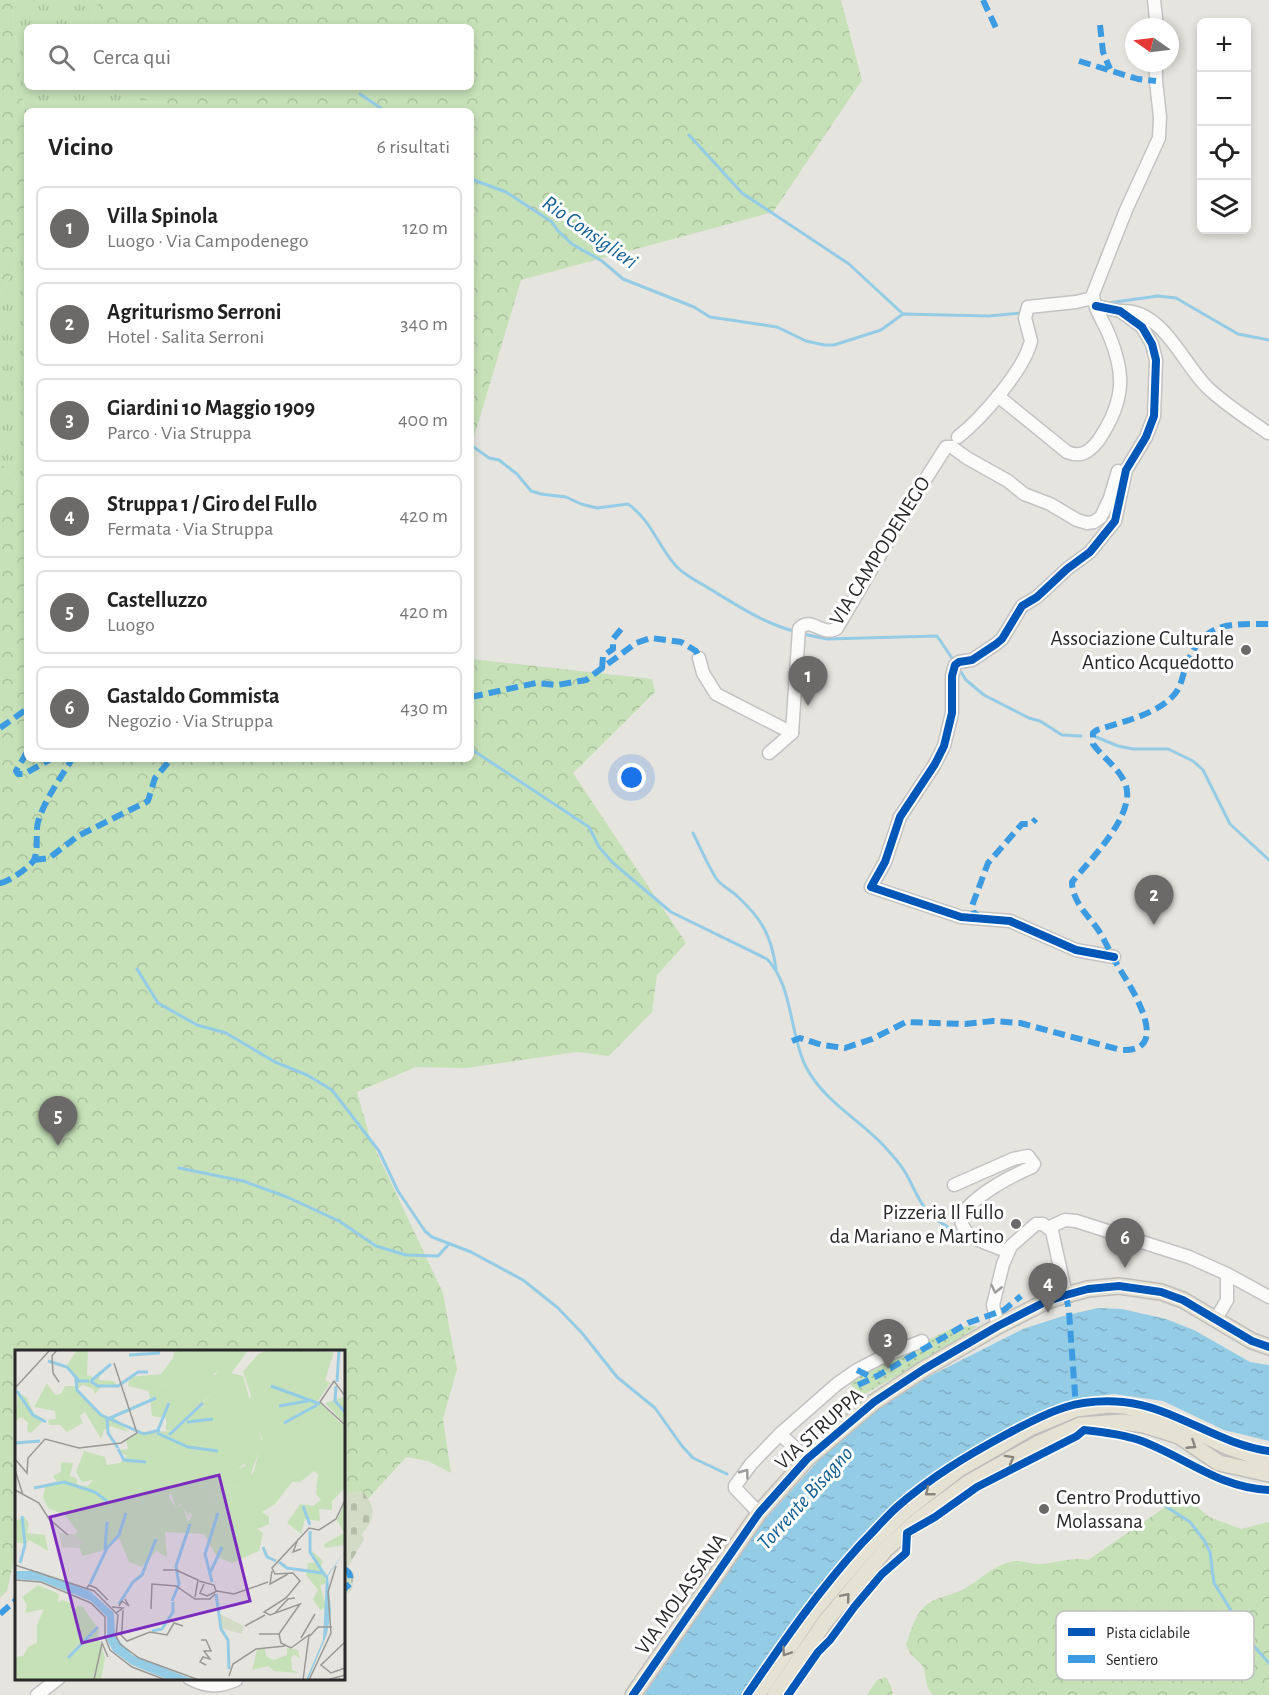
<!DOCTYPE html>
<html lang="it">
<head>
<meta charset="utf-8">
<style>
  :root { --surface:#fff; --page:#f6f6f6; --text:#222; --muted:#767676; --line:#e0e0e0; --accent:#6b6a68 }
  body { margin:0; font-family:"Alegreya Sans",sans-serif; background:var(--page); color:var(--text) }
  .controls { position:absolute; right:18px; top:18px; display:grid; overflow:hidden; border-radius:9px; box-shadow:0 3px 9px #0003 }
  .controls button { width:54px; height:54px; display:grid; place-items:center; padding:0; border:0; border-bottom:2px solid var(--line); background:var(--surface); color:var(--text); font:30px sans-serif }
  .compass { position:absolute; left:1125px; top:18px; width:54px; height:54px; border-radius:50%; background:var(--surface); box-shadow:0 3px 9px #0003; rotate:284deg }
  .you { position:absolute; left:632px; top:778px; width:21px; height:21px; margin:-15px; border:4px solid #fff; border-radius:50%; background:#1a73e8; box-shadow:0 0 0 9px #1a73e833 }
  .badge { display:grid; place-items:center; width:39px; height:39px; border-radius:50%; background:var(--accent); color:#fff; font-size:20px; font-weight:700 }
  .pin { position:absolute; translate:-50% -50px; filter:drop-shadow(0 2px 3px #0008) }
  .pin::after { content:''; position:absolute; top:32px; width:21px; height:18px; background:inherit; clip-path:polygon(0 0,100% 0,50% 100%) }
  .list { margin:0; padding:0; list-style:none }
  h2 { display:flex; justify-content:space-between; align-items:center; height:78px; margin:0; padding:0 24px; font-size:26px }
  h2 small { font-size:20px; font-weight:400; color:var(--muted) }
  .list li { display:grid; grid-template-columns:39px 1fr auto; gap:18px; align-items:center; box-sizing:border-box; height:84px; margin:0 12px 12px; padding:0 12px; border:2px solid var(--line); border-radius:9px }
  .list b { display:block; font-size:22px; white-space:nowrap }
  .list p { margin:0; font-size:20px; white-space:nowrap; color:var(--muted) }
  .list em { font-size:20px; font-style:normal; color:var(--muted) }
  .icon { flex:none; width:33px; height:33px; fill:none; stroke:currentColor; stroke-width:2; stroke-linecap:round; stroke-linejoin:round }
  .map { position:relative; flex:none; width:1269px; height:1695px; overflow:hidden }
  .search { position:absolute; background:var(--surface); box-shadow:0 3px 9px #0003; left:24px; top:24px; width:450px; height:66px; display:flex; align-items:center; gap:15px; box-sizing:border-box; padding:0 21px; border-radius:9px; color:var(--muted); font-size:22px }
  .panel { position:absolute; background:var(--surface); box-shadow:0 3px 9px #0003; left:24px; top:108px; width:450px; height:654px; border-radius:9px }
  .map>svg:first-child { display:block }
  .grass { fill:url(#grass-tufts) }
  .forest { fill:url(#forest-crowns) }
  .cemetery { fill:url(#cemetery-stones) }
  .garden { fill:url(#garden-dots) }
  .water { fill:url(#water-ripples) }
  .lines { fill:none; stroke-linecap:round; stroke-linejoin:round }
  .stream { stroke:#94cce6; stroke-width:3 }
  .minor-casing { stroke:#c4c3c3; stroke-width:15 }
  .major-casing { stroke:#bfbebc; stroke-width:18 }
  .minor { stroke:#fbfbfa; stroke-width:12 }
  .major { stroke:#e5e1d3; stroke-width:15 }
  .quiet { stroke:#3d9ce1; stroke-width:6; stroke-dasharray:12 6; stroke-linecap:butt }
  .cycleway-casing { stroke:#fff; stroke-width:11 }
  .cycleway { stroke:#0057b8; stroke-width:8 }
  .oneway { stroke:#9c9c9c }
  .oneway2 { stroke:#87857e }
  .poi-dot { fill:#6b6a68; stroke:#fff; stroke-width:2 }
  .labels { text-anchor:middle; dominant-baseline:central; stroke-width:6; stroke-linejoin:round; paint-order:stroke }
  .street-label { font-size:21px; fill:#292929; stroke:#fff }
  .poi-label { font-size:21px; fill:#292929; stroke:#fff; text-anchor:end }
  .water-label { font-size:22px; font-style:italic; fill:#135e92; stroke:#fff }
  .inset-river { fill:none; stroke:#94cce6; stroke-width:3 }
  .inset-road { fill:none; stroke:#9a9996; stroke-width:1.5 }
  .view { fill:#7b2cbf; fill-opacity:0.15; stroke:#7b2cbf; stroke-width:3 }
  .inset-edge { fill:none; stroke:#292929; stroke-width:3 }
  .key { fill:#fff; stroke:#bfbfbf; stroke-width:1.5 }
  .key-label { font-size:16px; fill:#292929 }
</style>
</head>
<body>
<div class="map">
<svg width="1269" height="1695" viewBox="0 0 1269 1695">
  <defs>
    <pattern id="grass-tufts" width="24" height="20" patternUnits="userSpaceOnUse" patternTransform="scale(1.5)"><rect width="24" height="20" fill="#c6e1b8"/><path d="M3 7l-1-3M5 7V3M7 7l1-3M15 17l-1-3M17 17v-4M19 17l1-3" fill="none" stroke="#aac19e"/></pattern>
    <pattern id="forest-crowns" width="20" height="18" patternUnits="userSpaceOnUse" patternTransform="scale(1.5)"><rect width="20" height="18" fill="#c6e1b8"/><path d="M2 6a3 3 0 1 1 6 0M12 15a3 3 0 1 1 6 0" fill="none" stroke="#aac19e"/></pattern>
    <pattern id="cemetery-stones" width="16" height="16" patternUnits="userSpaceOnUse" patternTransform="scale(1.5)"><rect width="16" height="16" fill="#d2dbc6"/><path d="M2 7V4a2 2 0 0 1 4 0v3zM10 15v-3a2 2 0 0 1 4 0v3z" fill="#b4bcaa"/></pattern>
    <pattern id="garden-dots" width="8" height="8" patternUnits="userSpaceOnUse" patternTransform="scale(1.5)"><rect width="8" height="8" fill="#c6e1b8"/><path d="M2 2h.1M6 6h.1" fill="none" stroke="#aac19e" stroke-width="1.8" stroke-linecap="round"/></pattern>
    <pattern id="water-ripples" width="26" height="14" patternUnits="userSpaceOnUse" patternTransform="scale(1.5)"><rect width="26" height="14" fill="#94cce6"/><path d="M2 4q2-2 4 0t4 0M15 11q2-2 4 0t4 0" fill="none" stroke="#80afc5"/></pattern>
  </defs>
  <rect width="100%" height="100%" fill="#e6e4de"/>
  <g class="grass">
    <path d="M11,0H100L88,27H27V87H116L128,98L169,104L180,111H27V136Z"/>
    <path d="M27,243V494L0,462V296Z"/>
  </g>
  <g class="forest">
    <path d="M0,0H11L27,136V243L0,296Z"/>
    <path d="M100,0H841L862,80L773,212L521,280L471,447V111H180L169,104L128,98L116,87H471V27H88Z"/>
    <path d="M0,462L27,494V759H471V659L652,679L655,692L573,773L686,943L657,975L652,1012L609,1056L577,1052L466,1068L416,1067L357,1092L370,1138L443,1293L457,1369L443,1419L451,1473L428,1461L406,1457L368,1499L363,1492L344,1493V1352H16V1552L7,1591L0,1598Z"/>
    <path d="M1183,1495L1209,1517L1241,1529L1269,1522V1695H933C924,1686 927,1677 923,1666L910,1653L906,1645C911,1631 914,1617 924,1607C934,1597 950,1596 962,1590C978,1582 992,1566 1010,1562C1020,1559 1028,1564 1038,1564C1053,1564 1074,1556 1088,1560Z"/>
    <path d="M886,1677L891,1686L893,1695H867L877,1680Z"/>
  </g>
  <path class="cemetery" d="M363,1492C377,1509 375,1518 362,1534L364,1539L348,1567L354,1573L352,1590L344,1595V1493Z"/>
  <path class="garden" d="M978,1326L927,1359L861,1396L846,1379L955,1327Z"/>
  <path class="water" d="M1098,1308L1122,1309L1166,1319L1194,1330L1250,1362L1269,1365V1441L1224,1430L1163,1401L1114,1394L1085,1397L1052,1409L963,1455L892,1509L847,1557L810,1602L745,1695H644L762,1523L820,1459L877,1410L928,1377L1023,1329L1063,1316Z"/>
  <g class="lines">
    <g class="stream">
      <path d="M360,94L385,111"/>
      <path d="M689,135L742,193L849,264L903,314"/>
      <path d="M471,179L506,192L552,222L558,231L572,244L602,261L623,279L694,307L710,317L777,327L806,341L824,345H834L881,330L903,314L989,316L1022,313"/>
      <path d="M1108,303L1158,296L1176,298L1238,334L1269,340"/>
      <path d="M471,445L489,458L499,460L517,474L531,491L541,494L566,497L581,504L597,508L628,504C651,520 658,546 676,566C685,576 699,582 710,589C738,606 765,624 797,632"/>
      <path d="M803,634L827,639L937,636L954,661"/>
      <path d="M959,669L966,680L984,695L1029,718L1040,721L1062,735L1081,736"/>
      <path d="M1096,737L1118,746L1133,749H1168L1193,761L1203,770L1230,824L1269,860"/>
      <path d="M471,749L589,827L599,847L613,863L671,912L767,959C792,984 790,1033 805,1065C822,1100 860,1120 885,1147C892,1155 900,1163 905,1172C913,1185 918,1201 928,1212C938,1224 952,1228 965,1237"/>
      <path d="M693,833C700,847 707,864 716,878C721,886 731,890 737,896C762,919 771,935 776,968"/>
      <path d="M137,969L158,1003L197,1025L226,1033L275,1062L307,1075L332,1090L379,1151L398,1191L425,1231L432,1237L471,1252L523,1280L558,1308L582,1333L617,1377L655,1408L682,1446L693,1458L727,1474"/>
      <path d="M179,1168L243,1181L287,1197L339,1221L376,1246L406,1255L438,1256L449,1244"/>
      <path d="M976,1245L989,1250"/>
      <path d="M1156,1500L1190,1522L1204,1540L1210,1552L1214,1583L1252,1644L1269,1663"/>
    </g>
    <g class="minor-casing">
      <g id="minor">
        <path d="M1154,0L1157,27"/>
        <path d="M1096,306L1120,311L1142,327L1152,344L1156,360L1154,416L1146,437L1126,470L1115,521L1090,552L1067,569L1037,597L1022,606L1002,639L996,644L972,660L959,662L955,665L952,676V713L944,746L935,764L900,817L885,862L871,887L961,917L1010,921L1076,950L1114,957"/>
        <path d="M1121,311C1163,309 1182,363 1208,388C1226,405 1248,419 1268,433"/>
        <path d="M998,396L1067,452C1081,458 1089,452 1098,441C1126,400 1126,372 1106,328C1101,318 1093,305 1093,294L1126,210L1159,138L1160,117L1156,81V63"/>
        <path d="M958,437C982,418 1024,370 1031,341L1025,318L1028,307L1076,302L1093,298"/>
        <path d="M699,658L703,673L716,694L792,733"/>
        <path d="M769,753L792,733L799,629C811,615 823,638 837,628L911,502L946,447H952L967,458L1008,481L1024,494L1050,504L1077,520L1087,523L1094,522L1101,517L1110,498L1118,471"/>
        <path d="M954,1185L1013,1159L1028,1156L1034,1164L1032,1167C1009,1177 975,1195 961,1216C959,1239 993,1244 1008,1252"/>
        <path d="M1050,1227L1065,1220L1076,1221L1189,1257L1227,1274V1300L1216,1319"/>
        <path d="M1227,1274L1269,1297"/>
        <path d="M998,1326L993,1305L1003,1264L1011,1246L1036,1224H1043L1052,1231L1066,1295"/>
        <path d="M780,1434L807,1459"/>
        <path d="M759,1513L735,1488V1486L751,1464L780,1434L837,1384L857,1370L884,1356L922,1341"/>
        <path d="M189,1678C206,1687 218,1688 236,1680"/>
        <path d="M37,1695L59,1678"/>
      </g>
    </g>
    <g class="major-casing">
      <g id="major">
        <path d="M633,1695L759,1513L807,1459L874,1402L924,1369L998,1326L1045,1302L1066,1295L1088,1289L1119,1286L1161,1292L1183,1300L1252,1341L1269,1347"/>
        <path d="M757,1695L812,1613L876,1538L906,1510L959,1469L1032,1427L1076,1409L1108,1405L1125,1406L1176,1421L1228,1447L1269,1461"/>
        <path d="M775,1695L825,1622L886,1549L918,1520L968,1483L1039,1443L1080,1425L1122,1422L1144,1425L1179,1436L1219,1463L1269,1474"/>
      </g>
    </g>
    <use href="#minor" class="minor"/>
    <use href="#major" class="major"/>
    <g class="quiet">
      <path d="M983,0L997,30"/>
      <path d="M1100,25L1103,52L1110,69"/>
      <path d="M1079,61L1138,79L1156,81"/>
      <path d="M602,669L603,656L613,649V639L622,628"/>
      <path d="M471,697L536,683L557,685L586,680L636,643L651,638L681,642L696,651L699,658"/>
      <path d="M0,728L27,709"/>
      <path d="M27,752L16,771L18,774H24L51,759"/>
      <path d="M34,860L49,858L78,836L148,801L155,778L171,759"/>
      <path d="M0,883C7,883 30,867 34,860C39,849 35,833 38,822C45,799 60,779 72,759"/>
      <path d="M982,918L974,913L972,906L988,863L1022,824H1031L1036,819"/>
      <path d="M792,1041L800,1038L822,1045L845,1048L872,1039L906,1022L965,1024L993,1021L1020,1023L1121,1050C1174,1053 1131,987 1119,968C1112,956 1106,943 1099,931C1091,919 1080,909 1075,896C1073,892 1072,887 1072,882C1090,860 1138,813 1125,783C1118,767 1103,758 1093,744V733L1097,730C1124,721 1153,716 1173,696C1181,688 1182,677 1186,666C1203,621 1229,624 1269,624"/>
      <path d="M1066,1295L1069,1311L1076,1408"/>
      <path d="M857,1370L873,1378"/>
      <path d="M858,1385L879,1375L968,1323L1004,1310L1021,1296"/>
      <path d="M344,1569C351,1572 351,1577 350,1584L344,1589"/>
      <path d="M0,1614L16,1600"/>
    </g>
    <g class="cycleway-casing">
      <g id="cycleway">
        <path d="M1096,306L1120,311L1142,327L1152,344L1156,360L1154,416L1146,437L1126,470L1115,521L1090,552L1067,569L1037,597L1022,606L1002,639L996,644L972,660L959,662L955,665L952,676V713L944,746L935,764L900,817L885,862L871,887L961,917L1010,921L1076,950L1114,957"/>
        <path d="M633,1695L759,1513L807,1459L874,1402L924,1369L998,1326L1045,1302L1066,1295L1088,1289L1119,1286L1161,1292L1183,1300L1252,1341L1269,1347"/>
        <path d="M747,1695C783,1642 819,1590 862,1543C874,1531 885,1518 897,1507C931,1477 968,1455 1007,1434C1049,1412 1073,1398 1123,1402C1175,1407 1217,1444 1269,1451"/>
        <path d="M788,1695L818,1652L830,1640L855,1606L882,1574L906,1553L907,1533L935,1517L977,1487L1077,1436L1084,1430C1103,1432 1121,1434 1139,1440C1184,1456 1218,1488 1269,1490"/>
      </g>
    </g>
    <use href="#cycleway" class="cycleway"/>
  </g>
  <defs><path id="oneway-chevron" d="M-2-3.5L2.5 0L-2 3.5" fill="none" stroke-width="1.6" stroke-linecap="round" stroke-linejoin="round" transform="scale(1.5)"/></defs>
  <g class="oneway">
    <use href="#oneway-chevron" transform="translate(996 1289) rotate(103)"/>
    <use href="#oneway-chevron" transform="translate(745 1473) rotate(-53)"/>
  </g>
  <g class="oneway2">
    <use href="#oneway-chevron" transform="translate(1192 1445) rotate(33)"/>
    <use href="#oneway-chevron" transform="translate(1010 1459) rotate(-29)"/>
    <use href="#oneway-chevron" transform="translate(929 1492) rotate(142)"/>
    <use href="#oneway-chevron" transform="translate(846 1597) rotate(-50)"/>
    <use href="#oneway-chevron" transform="translate(786 1652) rotate(124)"/>
  </g>
  <g class="poi-dot">
    <circle cx="1246" cy="650" r="6"/>
    <circle cx="1016" cy="1224" r="6"/>
    <circle cx="1044" cy="1509" r="6"/>
  </g>
  <g class="labels">
    <g class="street-label">
      <text transform="translate(880 551) rotate(-58)">VIA CAMPODENEGO</text>
      <text transform="translate(819 1429) rotate(-42)">VIA STRUPPA</text>
      <text transform="translate(681 1594) rotate(-55)">VIA MOLASSANA</text>
    </g>
    <g class="poi-label">
      <text x="1234" y="638">Associazione Culturale<tspan x="1234" dy="24">Antico Acquedotto</tspan></text>
      <text x="1004" y="1212">Pizzeria Il Fullo<tspan x="1004" dy="24">da Mariano e Martino</tspan></text>
      <text x="1056" y="1497" text-anchor="start">Centro Produttivo<tspan x="1056" dy="24">Molassana</tspan></text>
    </g>
    <g class="water-label">
      <text transform="translate(590 232) rotate(35)">Rio Consiglieri</text>
      <text transform="translate(805 1498) rotate(-48)">Torrente Bisagno</text>
    </g>
  </g>
  <g transform="translate(15 1350)">
    <rect width="330" height="330" fill="#e6e4de"/>
    <path d="M203,20L228,26L247,93L234,129L226,137L202,134L192,156L179,146L172,172L173,166L166,154L161,158L155,141L168,131L206,125L230,116L236,80L211,45L201,39L159,81L151,80V68L137,66L134,41L169,27L200,25ZM10,167L14,174L12,183L30,185L33,201L14,190L11,194L0,192V171Z" fill="#c6e1b8"/>
    <path d="M62,0H73L72,25L78,27L85,21L84,30L99,31L103,36L86,37L80,44L78,39L68,35L63,38V42L82,63L100,68L114,82L95,76L89,80L86,89L70,62L65,66L68,73L52,82L45,75H34L33,70L41,69L40,61L19,57L32,33L40,45L46,44L50,36H60L59,23L52,15ZM159,0H233L216,24L203,20L196,27H169L134,41L113,36L115,27L146,24L158,8ZM254,0L319,2L310,30L315,33L303,51L330,77V138L317,151V160L304,159L305,171L290,169L286,184L272,173L285,154L298,156L306,150L301,144L303,124L299,121L285,132H277L260,154L247,162L254,167V174L242,179L248,183L244,201L217,213L202,207L189,184L150,182L152,207L141,201L127,217L114,212L104,188L86,201L68,206L63,195L66,192L60,184L63,182L50,165L33,158L28,147L31,134L42,132L38,126L46,122V112L58,113L55,126L61,128L63,135L73,136L78,130L67,132L61,122L69,101L90,107L92,115L105,113L112,106L102,100L113,99L111,89L126,82L160,81L201,39L218,44L219,54L236,80L233,111L220,121L182,134L168,131L159,135L154,147L161,158L167,155L173,172L177,165L172,160L179,146L186,147L192,156L202,134L226,137L239,121L247,89L233,54L236,45L228,22L243,4ZM3,42L12,48L19,64L30,69L16,83L12,81L13,73L7,67L0,71ZM328,47L330,54V74L310,53ZM330,152V195L310,198L309,194L329,183L322,170ZM294,198L308,211L305,219L312,225L310,234L305,235L311,257L305,260L298,249L303,240L291,225L293,213L303,212ZM23,235L44,244L43,253L47,250L58,254L56,262L63,256L68,257L84,280L83,286L90,308L86,330H0V307L8,306L13,297L22,293V275L29,259L10,263L12,255L7,247ZM250,298L251,306L259,310L272,305V298L283,300L285,309L279,304L276,308L277,320L284,323L259,321L253,316L237,320L242,300Z" fill="#c6e1b8"/>
    <path d="M44,183L60,184L67,192L64,198L47,197ZM205,264L229,276L227,284L206,278Z" fill="#d2dbc6"/>
    <path d="M330,201L313,226L316,261L312,284L293,330H291L308,290L311,227ZM0,221H22L75,241L99,263L100,286L117,305L179,330H154L117,315L98,301L92,290V267L76,251L26,231L0,229Z" fill="#94cce6"/>
    <path class="inset-river" d="M114,5L145,3M33,11L52,17L64,31H74M61,28L62,40L86,65L129,84L145,80M75,31L83,36H103L123,22H133M76,31L96,14M322,32L324,0M256,36L305,54M321,36L320,51L330,62M2,41L18,65L31,72M264,56L293,51M95,68L141,48M92,69L93,83L103,98M172,72L198,69M269,73L302,55M143,80L154,53M142,83L173,97L203,101M154,85L188,53M0,93L25,91M103,99L109,110L131,112M19,138L49,132L80,142L92,151M288,156L295,175M7,166L10,195M295,181V202L311,227M248,197L252,207L261,211M90,200L92,172M264,212L272,218L307,223M5,213L10,195M195,223L207,197M197,232L190,204L203,163M75,234L92,198L104,185L111,163M201,244L206,279L213,290L214,319M157,251L164,234L161,216L175,174M104,254L118,232L127,225L141,189M137,281L147,279L158,262V252M53,308L83,277"/>
    <path class="inset-road" d="M42,0L37,6L38,23L44,32M0,38L35,0M330,46L319,31L305,52L330,75M0,109L12,123L13,108L30,89L64,98L106,93L122,83L99,13M0,120L8,145M0,140L24,153L34,169L53,185M283,189L278,202L286,199M0,215L79,241L103,265L101,286L105,294L124,308L184,330M148,220H161L183,230L180,247M257,221L255,234L273,224M0,230L26,232L76,253L90,267V287L95,300L117,317L151,330M184,231L199,235L201,241M189,234L185,243L192,246L202,241L219,244L253,232M72,238L74,235L81,238L93,250M104,256L107,251L114,256L110,249M97,257L108,258L101,263M136,259L137,234L161,236L180,249H195L200,244M260,263L273,249L280,248M230,276L250,265M107,279L106,285L112,291L135,282L152,285L159,273L168,276M107,279L108,260M244,284H264M295,286L303,277H317M286,288L300,264M186,290H191L196,301H189L195,309L188,307L185,312L191,315M330,292L306,315L316,323L330,318M214,326L218,314L241,299L270,296M79,330L87,293L93,307M288,330L294,285L276,298L266,293L264,284L285,254L255,265L249,262L271,248L285,231L278,223L260,224L257,218L294,178L304,180L321,169L330,150M294,330L316,283L313,242L321,216M312,330L330,325"/>
    <path class="view" d="M204,125L235,251L67,293L35,167Z"/>
    <rect width="330" height="330" class="inset-edge"/>
  </g>
  <rect x="1056" y="1611" width="198" height="69" rx="9" class="key"/>
  <rect x="1068" y="1628" width="27" height="8" fill="#0057b8"/>
  <rect x="1068" y="1655" width="27" height="8" fill="#3d9ce1"/>
  <g class="key-label">
    <text x="1106" y="1638">Pista ciclabile</text>
    <text x="1106" y="1665">Sentiero</text>
  </g>
</svg>
<div class="controls">
<button>+</button>
<button>−</button>
<button><svg class="icon" aria-label="locate" viewBox="0 0 24 24"><circle cx="12" cy="12" r="6"/><path d="M12 2v4M12 18v4M2 12h4M18 12h4"/></svg></button>
<button><svg class="icon" aria-label="layers" viewBox="0 0 24 24"><path d="M12 4l9 5-9 5-9-5zM3 14l9 5 9-5"/></svg></button>
</div>
<svg class="compass" viewBox="-18 -18 36 36"><path d="M0-13l5 13h-10z" fill="#e53935"/><path d="M0 13l5-13h-10z" fill="#767676"/></svg>
<div class="you"></div>
<div class="pin badge" style="left:808px;top:706px">1</div>
<div class="pin badge" style="left:1154px;top:925px">2</div>
<div class="pin badge" style="left:888px;top:1369px">3</div>
<div class="pin badge" style="left:1048px;top:1313px">4</div>
<div class="pin badge" style="left:58px;top:1146px">5</div>
<div class="pin badge" style="left:1125px;top:1268px">6</div>
<div class="search"><svg class="icon" aria-label="search" viewBox="0 0 24 24"><circle cx="10" cy="10" r="6"/><path d="M15 15l6 6"/></svg>Cerca qui</div>
<section class="panel">
<h2>Vicino<small>6 risultati</small></h2>
<ul class="list">
<li><span class="badge">1</span><div><b>Villa Spinola</b><p>Luogo · Via Campodenego</p></div><em>120 m</em></li>
<li><span class="badge">2</span><div><b>Agriturismo Serroni</b><p>Hotel · Salita Serroni</p></div><em>340 m</em></li>
<li><span class="badge">3</span><div><b>Giardini 10 Maggio 1909</b><p>Parco · Via Struppa</p></div><em>400 m</em></li>
<li><span class="badge">4</span><div><b>Struppa 1 / Giro del Fullo</b><p>Fermata · Via Struppa</p></div><em>420 m</em></li>
<li><span class="badge">5</span><div><b>Castelluzzo</b><p>Luogo</p></div><em>420 m</em></li>
<li><span class="badge">6</span><div><b>Gastaldo Gommista</b><p>Negozio · Via Struppa</p></div><em>430 m</em></li>
</ul>
</section>
</div>
</body>
</html>
